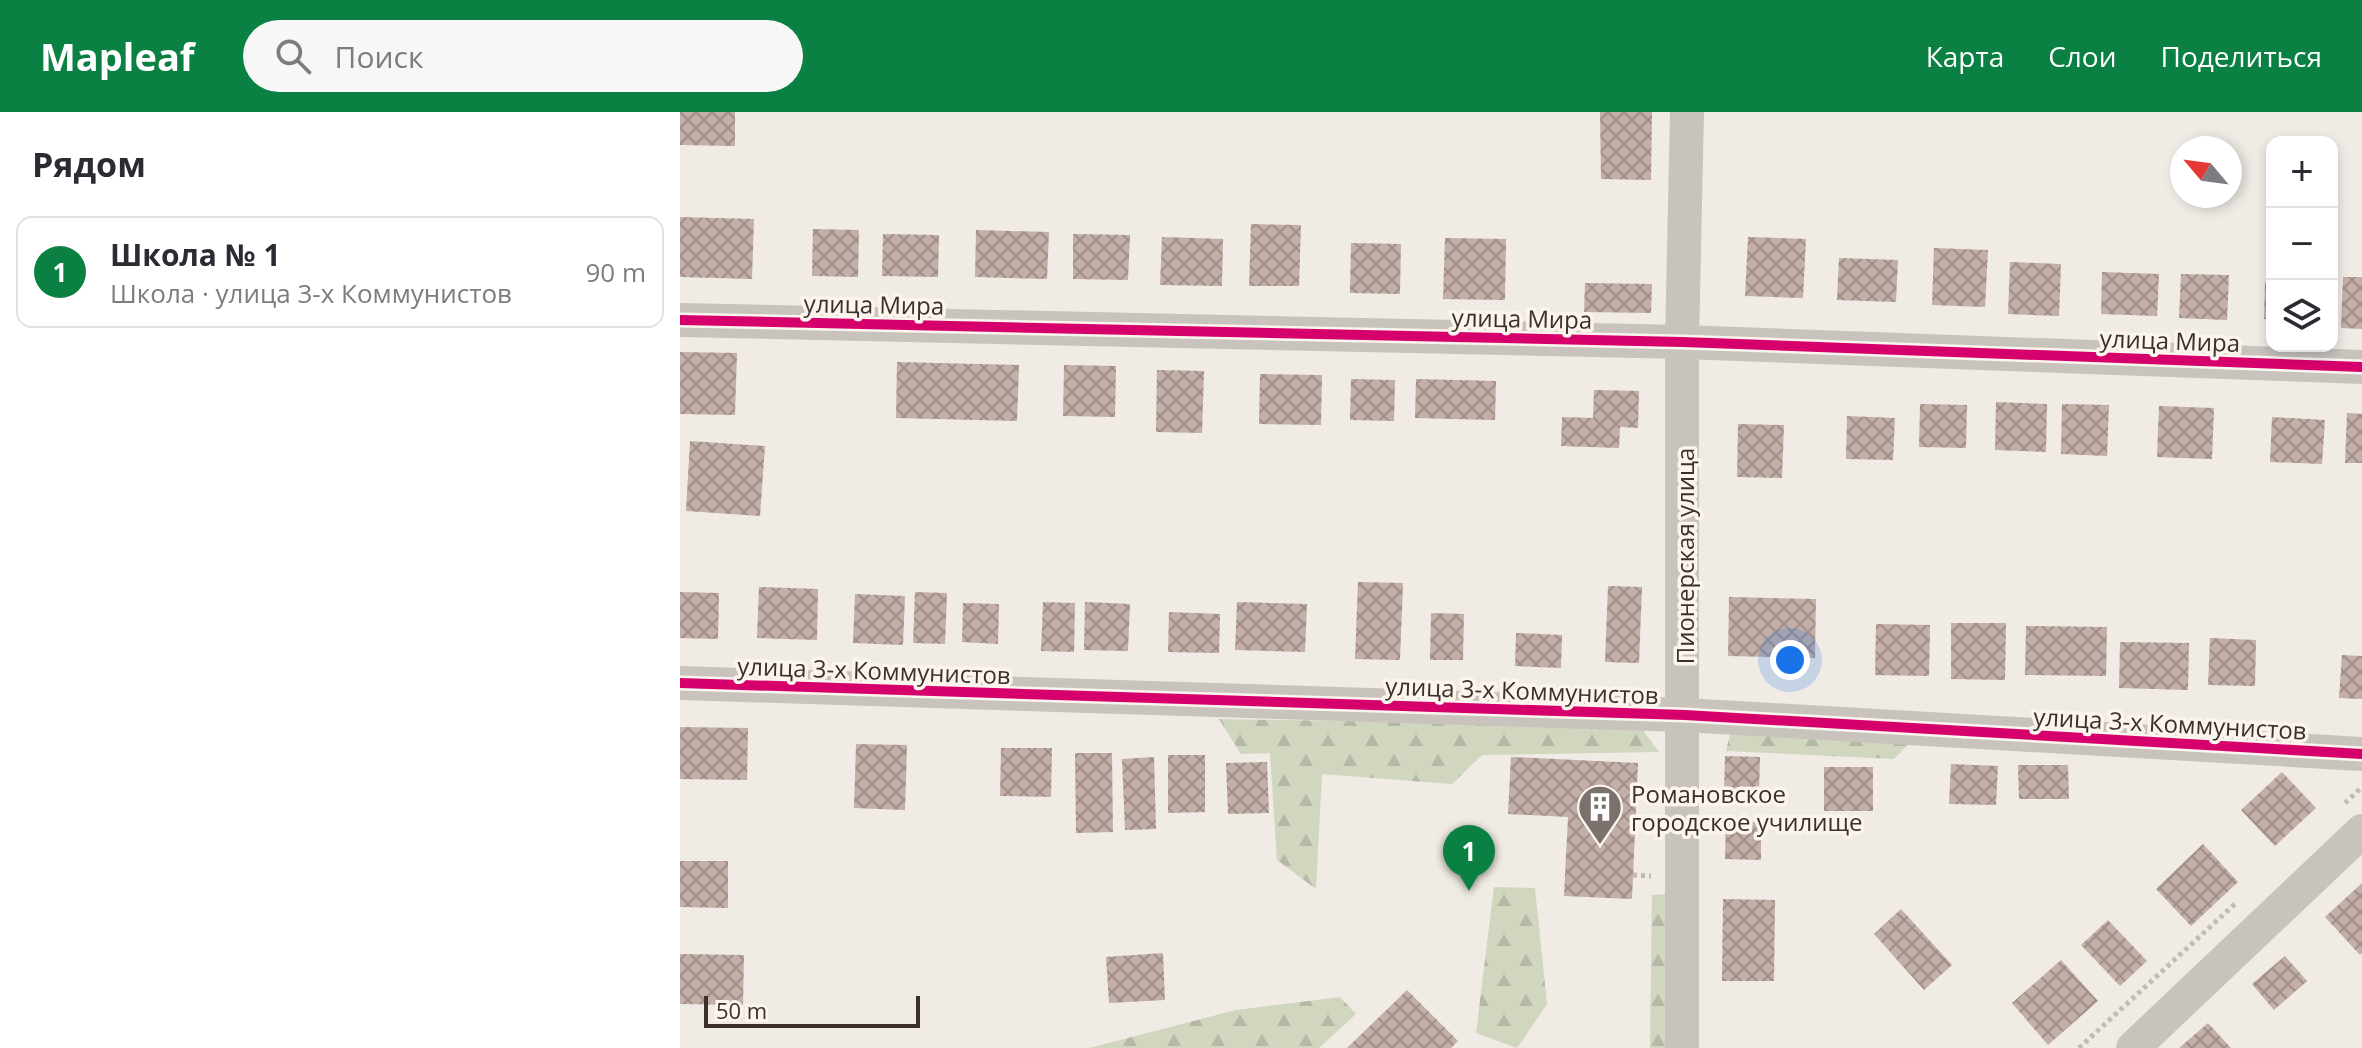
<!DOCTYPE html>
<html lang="ru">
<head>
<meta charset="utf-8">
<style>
  :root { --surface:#fff; --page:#f7f7f7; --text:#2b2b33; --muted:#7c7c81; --line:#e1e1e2; --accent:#0b8043 }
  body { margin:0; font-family:"Open Sans",sans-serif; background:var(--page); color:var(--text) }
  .controls { position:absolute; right:24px; top:24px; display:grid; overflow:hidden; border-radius:16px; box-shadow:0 4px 12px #0003 }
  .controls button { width:72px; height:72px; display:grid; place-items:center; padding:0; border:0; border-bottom:2px solid var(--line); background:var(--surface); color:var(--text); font:40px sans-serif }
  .compass { position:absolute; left:1490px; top:24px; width:72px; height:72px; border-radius:50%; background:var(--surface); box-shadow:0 4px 12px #0003; rotate:299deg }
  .scale { position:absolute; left:24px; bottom:20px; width:216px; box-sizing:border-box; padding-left:8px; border:4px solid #3b302b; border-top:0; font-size:22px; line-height:28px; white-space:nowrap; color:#3b302b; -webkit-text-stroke:6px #fbf5ee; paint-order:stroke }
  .you { position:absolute; left:1110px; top:548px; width:28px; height:28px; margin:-20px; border:6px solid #fff; border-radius:50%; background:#1a73e8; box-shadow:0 0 0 12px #1a73e833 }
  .badge { display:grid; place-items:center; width:52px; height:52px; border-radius:50%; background:var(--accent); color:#fff; font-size:26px; font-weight:700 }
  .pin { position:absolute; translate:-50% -66px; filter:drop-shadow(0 2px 4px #0008) }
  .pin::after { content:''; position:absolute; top:42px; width:28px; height:24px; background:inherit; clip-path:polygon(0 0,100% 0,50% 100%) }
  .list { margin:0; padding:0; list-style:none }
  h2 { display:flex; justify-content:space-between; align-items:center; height:104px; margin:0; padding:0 32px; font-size:34px }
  h2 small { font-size:26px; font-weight:400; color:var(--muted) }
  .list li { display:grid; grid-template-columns:52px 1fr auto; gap:24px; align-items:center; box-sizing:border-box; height:112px; margin:0 16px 16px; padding:0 16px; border:2px solid var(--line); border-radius:16px }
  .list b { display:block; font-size:30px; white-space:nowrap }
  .list p { margin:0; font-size:26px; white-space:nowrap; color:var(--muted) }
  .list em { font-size:26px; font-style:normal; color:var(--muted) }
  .icon { flex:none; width:44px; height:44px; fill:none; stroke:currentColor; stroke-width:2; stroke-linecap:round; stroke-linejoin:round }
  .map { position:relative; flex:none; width:1682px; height:936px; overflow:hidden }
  header { display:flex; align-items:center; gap:48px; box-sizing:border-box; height:112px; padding:0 40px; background:var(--accent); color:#fff }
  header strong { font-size:38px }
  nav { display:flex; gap:44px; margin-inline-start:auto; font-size:28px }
  .search { width:560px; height:72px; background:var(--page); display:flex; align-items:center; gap:20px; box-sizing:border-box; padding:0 28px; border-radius:44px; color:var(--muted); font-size:30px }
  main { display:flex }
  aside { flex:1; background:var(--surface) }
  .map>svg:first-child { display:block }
  .forest { fill:url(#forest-firs) }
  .building { fill:url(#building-cross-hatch) }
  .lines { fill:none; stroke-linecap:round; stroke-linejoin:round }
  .path { stroke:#c2bbb6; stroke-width:5; stroke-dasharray:4 4; stroke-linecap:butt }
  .minor { stroke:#c9c3be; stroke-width:34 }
  .cycleway-casing { stroke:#fbf5ee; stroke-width:15 }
  .cycleway { stroke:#d6006c; stroke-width:10 }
  .labels { text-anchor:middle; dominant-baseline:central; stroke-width:7; stroke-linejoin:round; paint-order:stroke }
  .street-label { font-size:24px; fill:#3b302b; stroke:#fbf5ee }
  .poi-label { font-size:24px; fill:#3b302b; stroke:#fbf5ee; text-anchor:start }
</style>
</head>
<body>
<header>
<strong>Mapleaf</strong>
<div class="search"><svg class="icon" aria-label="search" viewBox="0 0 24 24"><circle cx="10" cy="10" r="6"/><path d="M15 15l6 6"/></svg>Поиск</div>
<nav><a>Карта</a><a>Слои</a><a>Поделиться</a></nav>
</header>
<main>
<aside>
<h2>Рядом<small></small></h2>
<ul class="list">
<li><span class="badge">1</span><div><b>Школа № 1</b><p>Школа · улица 3-х Коммунистов</p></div><em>90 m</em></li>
</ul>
</aside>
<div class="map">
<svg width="1682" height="936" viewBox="0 0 1682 936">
  <defs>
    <pattern id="forest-firs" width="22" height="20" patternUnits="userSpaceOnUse" patternTransform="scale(2)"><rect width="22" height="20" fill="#d1d6bf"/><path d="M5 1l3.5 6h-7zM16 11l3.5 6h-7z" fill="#b4b8a4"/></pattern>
    <pattern id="building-cross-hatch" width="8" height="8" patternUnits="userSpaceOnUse" patternTransform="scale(2)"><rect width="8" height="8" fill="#c3afa7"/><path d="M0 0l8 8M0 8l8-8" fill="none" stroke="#a08f88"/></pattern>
  </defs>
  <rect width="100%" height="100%" fill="#f0ebe5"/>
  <g class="forest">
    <path d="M539,607L960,614L979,640L802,643L772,672L642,662L636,777L597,748L590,641L561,642Z"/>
    <path d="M1052,613L1236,624L1214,647L1046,639Z"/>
    <path d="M814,775L855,776L867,892L837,936L796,921Z"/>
    <path d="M1019,780L1000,936H970L972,783Z"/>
    <path d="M660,885L676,902L639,936H409L556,898Z"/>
  </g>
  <g class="building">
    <path d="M0,0H55V34L0,33Z"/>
    <path d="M920,0H972L971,68L921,67Z"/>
    <path d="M0,105L74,107L72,167L0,165Z"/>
    <path d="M571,112L621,113L619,174H569Z"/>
    <path d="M133,117L179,118L178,165L132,164Z"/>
    <path d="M296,118L369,120L367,167L295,165Z"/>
    <path d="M203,122L259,123L258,165L202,164Z"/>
    <path d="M393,122L450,123L448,168L393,167Z"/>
    <path d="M482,125L543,127L542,174L480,173Z"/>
    <path d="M1068,125L1126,127L1123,186L1065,184Z"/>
    <path d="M765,126L826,127L825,188L763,187Z"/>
    <path d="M671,131L721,132L720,182L670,181Z"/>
    <path d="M1254,136L1308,138L1305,195L1252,193Z"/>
    <path d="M1159,146L1218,148L1216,190L1157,188Z"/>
    <path d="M1330,150L1381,152L1379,204L1328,202Z"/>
    <path d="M1422,160L1479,162L1477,204L1421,202Z"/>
    <path d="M1501,162L1549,163L1547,208L1499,206Z"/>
    <path d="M1663,165H1682V217L1661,216Z"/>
    <path d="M1585,170H1592V207H1584Z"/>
    <path d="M905,171L972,172L971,201L904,200Z"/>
    <path d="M0,240L57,241L55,303L0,302Z"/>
    <path d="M217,250L339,253L337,309L216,306Z"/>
    <path d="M384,253L436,254L435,305L383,304Z"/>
    <path d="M477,258L524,259L522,321L476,320Z"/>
    <path d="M580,262L642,263L641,313L579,312Z"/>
    <path d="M671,267L715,268L714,309L670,308Z"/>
    <path d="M736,267L816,269L815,308L735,306Z"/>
    <path d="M914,278L959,279L958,316L940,315L939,336L881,334L882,305L913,306Z"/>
    <path d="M1316,290L1367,292L1366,340L1315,338Z"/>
    <path d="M1240,292L1287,293L1286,336L1239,335Z"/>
    <path d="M1382,292L1429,293L1427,344L1381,342Z"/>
    <path d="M1479,294L1534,296L1532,347L1477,345Z"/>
    <path d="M1667,301L1682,302V351H1665Z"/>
    <path d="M1167,304L1215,306L1213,348L1166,347Z"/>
    <path d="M1592,305L1645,308L1642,352L1590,350Z"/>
    <path d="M1058,312L1104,313L1102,366L1057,365Z"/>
    <path d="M10,329L85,334L80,404L6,399Z"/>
    <path d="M678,470L723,471L720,548L675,547Z"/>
    <path d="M928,474L962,475L959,551L925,550Z"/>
    <path d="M79,475L138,477L137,528L77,526Z"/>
    <path d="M0,480L39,481L38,527L0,526Z"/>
    <path d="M235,480L267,481L265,532L233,531Z"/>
    <path d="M175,482L225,484L223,533L173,531Z"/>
    <path d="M1049,485L1136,487L1135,546L1048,544Z"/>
    <path d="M363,490L395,491L394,540L361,539Z"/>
    <path d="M405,490L450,492L448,539L404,538Z"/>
    <path d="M557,490L627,492L625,540L555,538Z"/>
    <path d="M283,491L319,492L318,532L282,530Z"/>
    <path d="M489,500L540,502L539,541L488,540Z"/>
    <path d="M751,501L784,502L783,548H750Z"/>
    <path d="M1271,511H1326L1325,568L1271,567Z"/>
    <path d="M1196,512L1250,513L1249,564L1195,563Z"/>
    <path d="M1346,514L1427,515L1426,564L1345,563Z"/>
    <path d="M836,521L882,523L881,556L835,554Z"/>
    <path d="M1530,526L1576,528L1575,574L1528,573Z"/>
    <path d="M1440,530L1509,531L1508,578L1439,576Z"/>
    <path d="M1662,543L1682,544V587L1659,586Z"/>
    <path d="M0,615L68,616L67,668L0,667Z"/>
    <path d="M176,632L227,633L225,698L174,696Z"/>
    <path d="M321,636H372L371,685L320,684Z"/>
    <path d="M395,641H432L433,720L396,721Z"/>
    <path d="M488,643H525V700L488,701Z"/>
    <path d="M1045,644L1080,645L1079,682L1044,681Z"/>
    <path d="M474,645L476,717L445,718L442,647Z"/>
    <path d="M831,645L958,651L952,787L884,784L888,705L828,702Z"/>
    <path d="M587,650L589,701L548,702L546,651Z"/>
    <path d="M1271,652L1318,654L1316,693L1269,692Z"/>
    <path d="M1338,653H1388L1389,687H1339Z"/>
    <rect x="1144" y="655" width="49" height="44"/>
    <path d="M1602,660L1636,696L1595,734L1561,698Z"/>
    <path d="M1046,710H1081V748L1045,747Z"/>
    <path d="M1523,732L1558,770L1511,814L1476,777Z"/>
    <path d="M0,749H48V796L0,795Z"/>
    <path d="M1682,771V841L1680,843L1645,805Z"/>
    <path d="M1043,787L1095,788L1094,869H1042Z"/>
    <path d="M1221,797L1272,853L1244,878L1194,822Z"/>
    <path d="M1428,808L1467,849L1440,874L1401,833Z"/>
    <path d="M483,841L485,888L429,891L426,845Z"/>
    <path d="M0,842L64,843L63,893L0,892Z"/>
    <path d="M1605,844L1627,869L1594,898L1572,872Z"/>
    <path d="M1381,848L1418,889L1368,933L1332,891Z"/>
    <path d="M727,878L778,929L771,936H667Z"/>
    <path d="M1528,911L1551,936H1499Z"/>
  </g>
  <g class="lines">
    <g class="path">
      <path d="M1665,691L1682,675"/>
      <path d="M953,763L971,764"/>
      <path d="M1399,936L1557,790"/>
    </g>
    <g class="minor">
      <path d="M0,208L1002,230L1682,255"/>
      <path d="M0,571L1005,603L1682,642"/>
      <path d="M1002,936V230L1007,0"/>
      <path d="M1453,936L1682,719"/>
    </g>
    <g class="cycleway-casing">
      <g id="cycleway">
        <path d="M0,208L1002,230L1682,255"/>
        <path d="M0,571L1005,603L1682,642"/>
      </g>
    </g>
    <use href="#cycleway" class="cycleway"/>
  </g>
  <defs>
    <g id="building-pin" transform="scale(2.3)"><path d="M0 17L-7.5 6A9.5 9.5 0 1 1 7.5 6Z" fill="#7a716c" stroke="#fbf5ee"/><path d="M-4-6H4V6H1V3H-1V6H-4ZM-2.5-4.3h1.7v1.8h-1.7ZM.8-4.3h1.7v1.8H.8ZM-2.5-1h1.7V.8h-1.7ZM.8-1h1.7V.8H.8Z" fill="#fff"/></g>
  </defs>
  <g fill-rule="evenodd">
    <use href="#building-pin" x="920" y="695"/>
  </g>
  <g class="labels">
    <g class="street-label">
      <text transform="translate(194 192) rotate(1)">улица Мира</text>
      <text transform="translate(842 206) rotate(1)">улица Мира</text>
      <text transform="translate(1490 228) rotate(2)">улица Мира</text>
      <text transform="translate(1004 444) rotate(-90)">Пионерская улица</text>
      <text transform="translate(194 558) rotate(2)">улица 3-х Коммунистов</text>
      <text transform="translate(842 578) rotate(2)">улица 3-х Коммунистов</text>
      <text transform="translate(1490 611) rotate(3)">улица 3-х Коммунистов</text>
    </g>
    <g class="poi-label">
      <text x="951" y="681">Романовское<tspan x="951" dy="28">городское училище</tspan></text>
    </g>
  </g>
</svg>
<div class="controls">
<button>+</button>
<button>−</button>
<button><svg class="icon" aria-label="layers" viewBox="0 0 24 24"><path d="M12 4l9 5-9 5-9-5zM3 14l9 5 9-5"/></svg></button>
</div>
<svg class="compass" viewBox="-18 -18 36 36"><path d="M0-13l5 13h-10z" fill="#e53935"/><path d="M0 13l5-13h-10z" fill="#7c7c81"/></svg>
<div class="scale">50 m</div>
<div class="you"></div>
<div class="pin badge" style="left:789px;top:779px">1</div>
</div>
</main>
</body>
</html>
